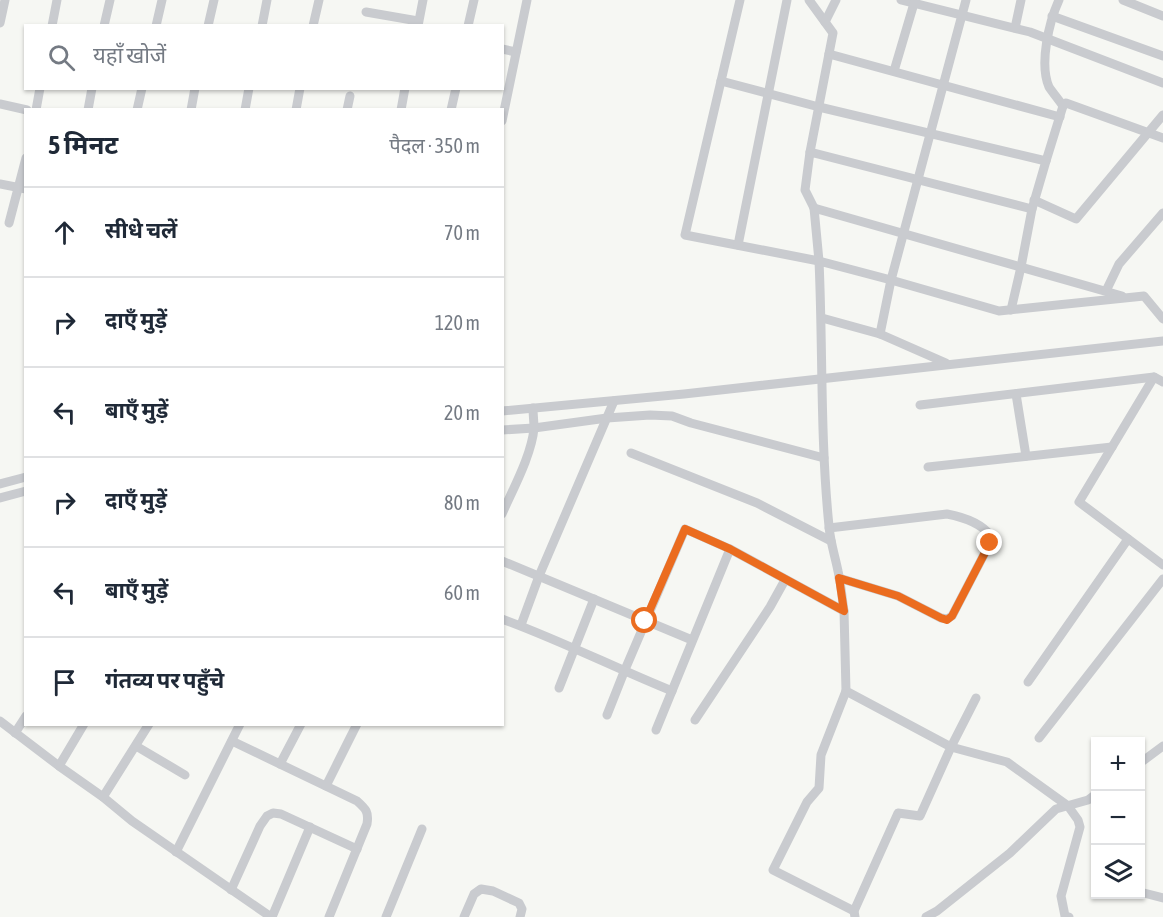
<!DOCTYPE html>
<html lang="hi">
<head>
<meta charset="utf-8">
<style>
  :root { --surface:#fff; --page:#f2f2f3; --text:#1f2937; --muted:#747a83; --line:#e0e1e3 }
  body { margin:0; font-family:"Asap Condensed","Noto Sans Devanagari",sans-serif; background:var(--page); color:var(--text) }
  .controls { position:absolute; right:18px; bottom:18px; display:grid; overflow:hidden; border-radius:0px; box-shadow:0 2px 4px #0004 }
  .controls button { width:54px; height:54px; display:grid; place-items:center; padding:0; border:0; border-bottom:2px solid var(--line); background:var(--surface); color:var(--text); font:30px sans-serif }
  .stop { position:absolute; width:18px; height:18px; margin:-14px; border:4px solid #eb6c1f; border-radius:50%; background:#fff }
  .stop.end { background:#eb6c1f; border-color:#fff; box-shadow:0 2px 6px #0008 }
  .list { margin:0; padding:0; list-style:none }
  h2 { display:flex; justify-content:space-between; align-items:center; height:78px; margin:0; padding:0 24px; font-size:26px }
  h2 small { font-size:20px; font-weight:400; color:var(--muted) }
  .list li { display:grid; grid-template-columns:39px 1fr auto; gap:18px; align-items:center; box-sizing:border-box; height:90px; padding:0 24px; border-top:2px solid var(--line) }
  .list b { display:block; font-size:22px; white-space:nowrap }
  .list em { font-size:20px; font-style:normal; color:var(--muted) }
  .icon { flex:none; width:33px; height:33px; fill:none; stroke:currentColor; stroke-width:2; stroke-linecap:round; stroke-linejoin:round }
  .map { position:relative; flex:none; width:1163px; height:917px; overflow:hidden }
  .search { position:absolute; background:var(--surface); box-shadow:0 2px 4px #0004; left:24px; top:24px; width:480px; height:66px; display:flex; align-items:center; gap:15px; box-sizing:border-box; padding:0 21px; border-radius:0px; color:var(--muted); font-size:22px }
  .panel { position:absolute; background:var(--surface); box-shadow:0 2px 4px #0004; left:24px; top:108px; width:480px; height:618px; border-radius:0px }
  .map>svg:first-child { display:block }
  .lines { fill:none; stroke-linecap:round; stroke-linejoin:round }
  .street { stroke:#c9cbcf; stroke-width:9 }
  .route { stroke:#eb6c1f; stroke-width:8 }
</style>
</head>
<body>
<div class="map">
<svg width="1163" height="917" viewBox="0 0 1163 917">
  <rect width="100%" height="100%" fill="#f6f7f3"/>
  <g class="lines">
    <g class="street">
      <path d="M809,0L833,33L810,152"/>
      <path d="M901,0L1030,32L1163,83"/>
      <path d="M1059,0C1049,22 1039,64 1049,87C1053,93 1059,100 1063,106"/>
      <path d="M1123,0L1163,16"/>
      <path d="M366,12L418,21"/>
      <path d="M1052,16L1163,56"/>
      <path d="M825,22L836,0"/>
      <path d="M0,23L5,0"/>
      <path d="M52,26L57,0"/>
      <path d="M104,26L110,0"/>
      <path d="M156,26L162,0"/>
      <path d="M208,26L214,0"/>
      <path d="M262,26L267,0"/>
      <path d="M313,26L319,0"/>
      <path d="M418,26L423,0"/>
      <path d="M468,26L474,0"/>
      <path d="M1015,28L1021,0"/>
      <path d="M502,49L516,52"/>
      <path d="M829,54L1060,117"/>
      <path d="M894,71L915,0"/>
      <path d="M721,81L740,0"/>
      <path d="M0,104L27,110"/>
      <path d="M36,110L40,88"/>
      <path d="M88,110L92,88"/>
      <path d="M137,110L142,88"/>
      <path d="M191,110L195,88"/>
      <path d="M245,110L249,88"/>
      <path d="M296,110L300,88"/>
      <path d="M347,110L350,96"/>
      <path d="M401,110L405,88"/>
      <path d="M451,110L456,88"/>
      <path d="M502,121L527,0"/>
      <path d="M1046,161L1063,106L1066,103L1163,138"/>
      <path d="M0,184L26,189"/>
      <path d="M1034,200L1076,219L1163,115"/>
      <path d="M814,208L805,190L810,152L1032,209L1021,267L1011,310"/>
      <path d="M1032,209L1046,161L819,107L721,81L685,235L819,261L814,208L1122,296"/>
      <path d="M9,223L26,158"/>
      <path d="M738,245L787,0"/>
      <path d="M1106,291L1119,264L1163,213"/>
      <path d="M822,318L880,334L946,363"/>
      <path d="M880,334L891,280L966,0"/>
      <path d="M1154,377L1079,502L1163,565"/>
      <path d="M1016,394L1026,456"/>
      <path d="M920,405L1154,377L1163,382"/>
      <path d="M502,411L684,394L1163,341"/>
      <path d="M502,430L534,428L607,418L650,415L672,416L691,423L824,458"/>
      <path d="M631,453L757,503L831,541"/>
      <path d="M928,467L1112,447"/>
      <path d="M0,484L26,477"/>
      <path d="M0,498L26,491"/>
      <path d="M502,514C513,489 532,454 534,428C534,421 533,415 533,408"/>
      <path d="M829,528L947,514C963,517 981,523 991,536L990,543L952,616L947,619L941,618L898,596L839,578"/>
      <path d="M502,561L692,640"/>
      <path d="M844,611L846,691L951,747L920,816L898,813L854,911L855,917"/>
      <path d="M502,619C560,640 615,668 672,691"/>
      <path d="M521,625L539,576L614,401"/>
      <path d="M1028,682L1128,539"/>
      <path d="M559,688L594,599"/>
      <path d="M846,691L821,755L819,788L807,802L773,870L854,911"/>
      <path d="M976,698L951,747L1007,762L1068,806L1078,820L1080,827L1061,896L1065,916L1069,917"/>
      <path d="M607,715L624,672L685,529L730,549L844,611C842,598 841,584 838,571C835,556 830,541 829,526C820,438 823,349 819,261L891,280L999,311L1144,296L1163,319"/>
      <path d="M695,720L770,607L785,580"/>
      <path d="M0,721L59,766L103,797L132,821L271,917"/>
      <path d="M656,730L730,549"/>
      <path d="M15,733L26,716"/>
      <path d="M1039,738L1163,579"/>
      <path d="M232,741L357,801C366,809 369,812 367,824L329,917"/>
      <path d="M136,746L185,775"/>
      <path d="M1140,763L1163,746"/>
      <path d="M280,764L301,724"/>
      <path d="M59,766L84,724"/>
      <path d="M326,786L357,724"/>
      <path d="M103,797L149,724"/>
      <path d="M176,852L240,724"/>
      <path d="M231,890L260,826L267,816L273,813L281,814L357,849"/>
      <path d="M1140,892L1163,898"/>
      <path d="M272,917L310,827"/>
      <path d="M386,917L422,829"/>
      <path d="M464,917L474,894L481,889L493,891L519,903L522,909L520,917"/>
      <path d="M926,917L937,911L1010,853L1056,809L1088,800L1096,794"/>
    </g>
  </g>
  <g class="lines">
    <path class="route" d="M645,621L685,529L730,549L844,611L839,578L898,596L941,618L947,620L952,616L990,543"/>
  </g>
</svg>
<div class="controls">
<button>+</button>
<button>−</button>
<button><svg class="icon" aria-label="layers" viewBox="0 0 24 24"><path d="M12 4l9 5-9 5-9-5zM3 14l9 5 9-5"/></svg></button>
</div>
<div class="stop" style="left:645px;top:621px"></div>
<div class="stop end" style="left:990px;top:543px"></div>
<div class="search"><svg class="icon" aria-label="search" viewBox="0 0 24 24"><circle cx="10" cy="10" r="6"/><path d="M15 15l6 6"/></svg>यहाँ खोजें</div>
<section class="panel">
<h2>5 मिनट<small>पैदल · 350 m</small></h2>
<ul class="list">
<li><svg class="icon" aria-label="ahead" viewBox="0 0 24 24"><path d="M12 20V5M6 11l6-6 6 6"/></svg><div><b>सीधे चलें</b></div><em>70 m</em></li>
<li><svg class="icon" aria-label="right" viewBox="0 0 24 24"><path d="M7 20v-9h11M14 6l5 5-5 5"/></svg><div><b>दाएँ मुड़ें</b></div><em>120 m</em></li>
<li><svg class="icon" aria-label="left" viewBox="0 0 24 24"><path d="M17 20v-9H6M10 6l-5 5 5 5"/></svg><div><b>बाएँ मुड़ें</b></div><em>20 m</em></li>
<li><svg class="icon" aria-label="right" viewBox="0 0 24 24"><path d="M7 20v-9h11M14 6l5 5-5 5"/></svg><div><b>दाएँ मुड़ें</b></div><em>80 m</em></li>
<li><svg class="icon" aria-label="left" viewBox="0 0 24 24"><path d="M17 20v-9H6M10 6l-5 5 5 5"/></svg><div><b>बाएँ मुड़ें</b></div><em>60 m</em></li>
<li><svg class="icon" aria-label="arrive" viewBox="0 0 24 24"><path d="M6 21V4h12l-3 4 3 4H6"/></svg><div><b>गंतव्य पर पहुँचे</b></div></li>
</ul>
</section>
</div>
</body>
</html>
